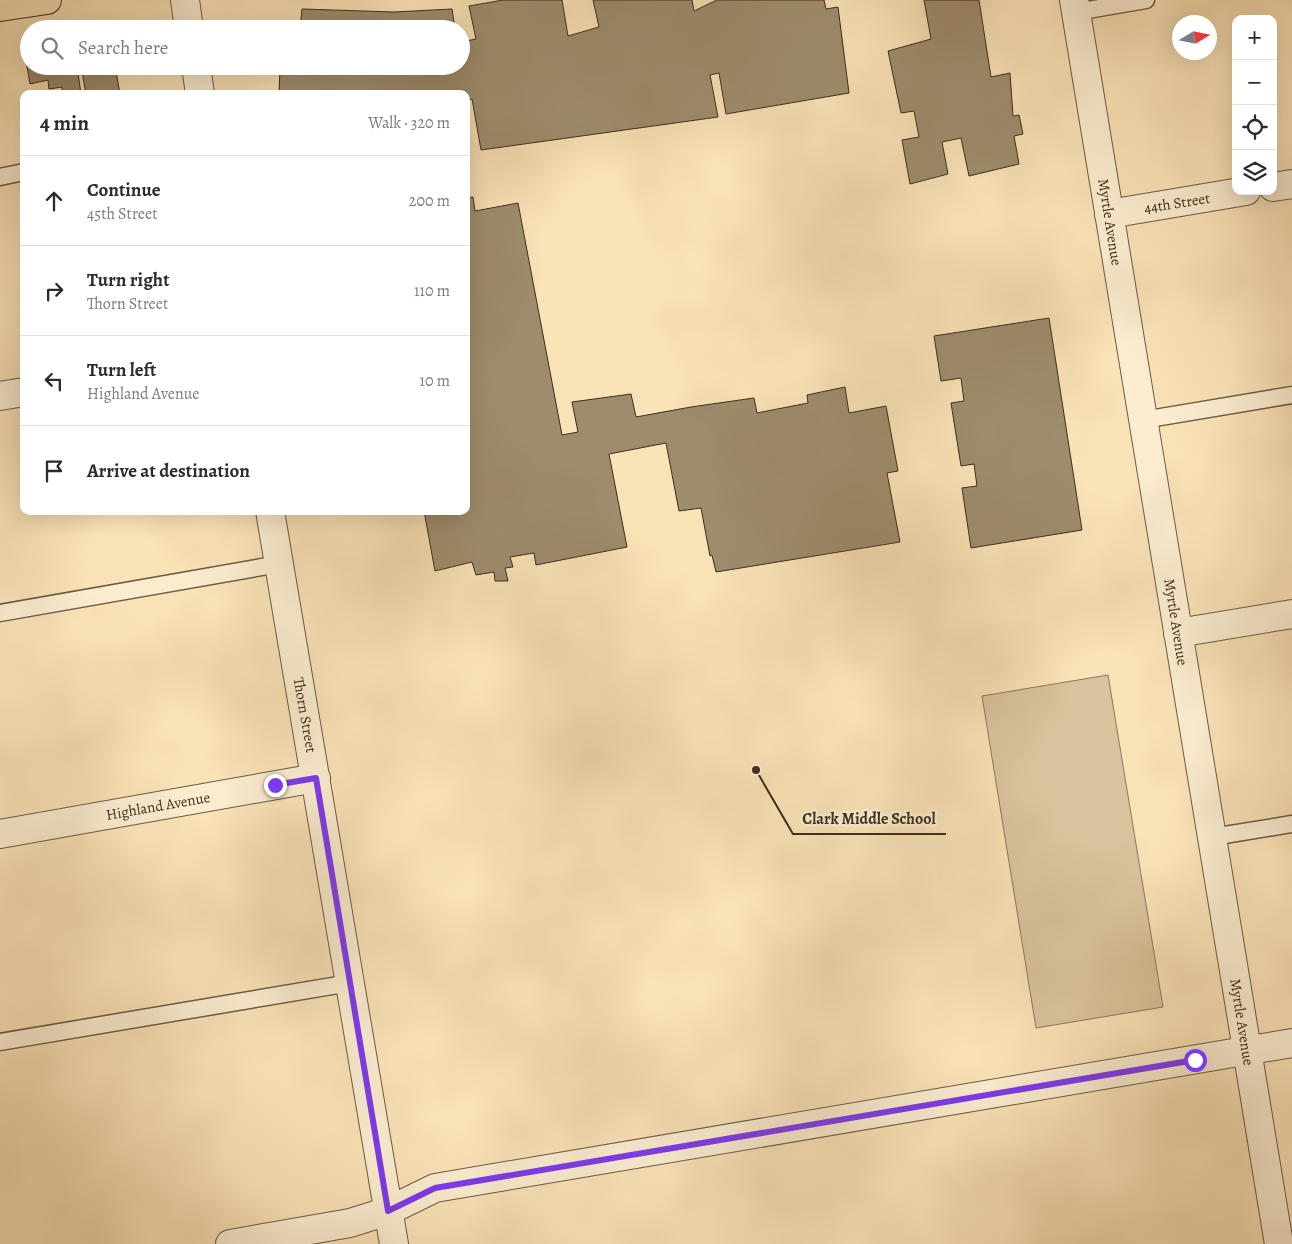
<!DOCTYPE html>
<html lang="en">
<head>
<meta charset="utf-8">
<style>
  :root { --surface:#fff; --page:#f2f2f3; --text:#2b2b33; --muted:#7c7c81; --line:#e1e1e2 }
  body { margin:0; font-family:Alegreya,serif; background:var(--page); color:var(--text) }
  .controls { position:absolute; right:15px; top:15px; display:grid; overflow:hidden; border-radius:10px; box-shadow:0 5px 20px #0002 }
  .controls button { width:45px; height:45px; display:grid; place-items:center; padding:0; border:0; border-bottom:1px solid var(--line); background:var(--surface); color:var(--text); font:25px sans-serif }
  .compass { position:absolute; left:1172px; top:15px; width:45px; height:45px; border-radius:50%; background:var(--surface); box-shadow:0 5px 20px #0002; rotate:80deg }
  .stop { position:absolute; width:15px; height:15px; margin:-11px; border:4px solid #7c3aed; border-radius:50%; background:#fff }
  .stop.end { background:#7c3aed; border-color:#fff; box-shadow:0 1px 5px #0008 }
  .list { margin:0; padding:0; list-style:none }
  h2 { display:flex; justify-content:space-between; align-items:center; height:65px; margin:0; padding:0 20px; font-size:21px }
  h2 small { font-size:16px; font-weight:400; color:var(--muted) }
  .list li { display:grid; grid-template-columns:32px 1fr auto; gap:15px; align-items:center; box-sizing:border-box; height:90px; padding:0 20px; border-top:1px solid var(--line) }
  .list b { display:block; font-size:19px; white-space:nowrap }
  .list p { margin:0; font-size:16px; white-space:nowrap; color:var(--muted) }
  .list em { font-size:16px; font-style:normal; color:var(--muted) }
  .icon { flex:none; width:28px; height:28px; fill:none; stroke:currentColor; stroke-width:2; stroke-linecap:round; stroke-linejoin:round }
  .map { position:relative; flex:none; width:1292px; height:1244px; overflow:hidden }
  .search { position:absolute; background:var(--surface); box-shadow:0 5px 20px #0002; left:20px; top:20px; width:450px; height:55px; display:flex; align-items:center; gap:12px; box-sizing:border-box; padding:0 18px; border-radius:28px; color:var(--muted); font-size:19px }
  .panel { position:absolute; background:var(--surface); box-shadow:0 5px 20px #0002; left:20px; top:90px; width:450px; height:425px; border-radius:10px }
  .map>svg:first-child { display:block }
  .green { fill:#d9c39c; stroke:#8a785c }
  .building { fill:#9e8c6c; stroke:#3c2e1c }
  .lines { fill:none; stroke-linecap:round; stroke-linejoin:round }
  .service-casing { stroke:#6b5b42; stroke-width:19 }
  .minor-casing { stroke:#6b5b42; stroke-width:30 }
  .primary-casing { stroke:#3c2e1c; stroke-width:30 }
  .service { stroke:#fbecd0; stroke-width:16 }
  .minor { stroke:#fbecd0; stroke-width:28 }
  .primary { stroke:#f9e2b6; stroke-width:28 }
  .route { stroke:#7c3aed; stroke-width:6 }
  .labels { text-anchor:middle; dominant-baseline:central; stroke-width:5; stroke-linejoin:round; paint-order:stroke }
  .street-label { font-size:15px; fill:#3c2e1c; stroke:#fbecd0 }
  .leader { fill:none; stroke:#3c2e1c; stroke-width:2 }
  .callout-dot { fill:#3c2e1c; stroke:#fbecd0; stroke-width:2 }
  .callout-label { font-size:16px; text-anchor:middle; font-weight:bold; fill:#3c2e1c; stroke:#fbecd0; stroke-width:5; stroke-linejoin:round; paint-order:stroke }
</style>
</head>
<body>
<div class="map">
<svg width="1292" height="1244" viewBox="0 0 1292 1244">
  <rect width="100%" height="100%" fill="#f9e2b6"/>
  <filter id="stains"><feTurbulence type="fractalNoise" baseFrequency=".004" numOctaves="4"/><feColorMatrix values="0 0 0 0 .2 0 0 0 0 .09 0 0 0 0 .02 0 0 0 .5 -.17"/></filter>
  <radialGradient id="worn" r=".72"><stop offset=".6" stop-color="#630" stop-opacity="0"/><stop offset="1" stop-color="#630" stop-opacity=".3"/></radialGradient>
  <path class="green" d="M1108,675L1163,1007L1036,1028L982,696Z"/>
  <g class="building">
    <path d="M503,0H562L568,36L599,27L593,0H692L694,11L717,0H824L826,9L838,7L849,93L726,114L719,73L710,75L718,117L481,150L472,99L466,101V94H279L280,68L289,66H461V42L476,39L469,6Z"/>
    <path d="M924,0H979L991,77L1010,73L1013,116L1019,115L1023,134L1014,136L1019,164L969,176L961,138L942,142L948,174L910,184L902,140L919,137L914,111L901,113L888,51L931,39Z"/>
    <path d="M302,9L394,12L452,9L455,29H300Z"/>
    <path d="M108,24L109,29H81Z"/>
    <path d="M29,48V66H77L81,94H63L62,87L49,89L48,80L30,84L24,49Z"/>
    <path d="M81,66H115L120,94H86Z"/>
    <path d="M473,197L475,211L518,203L562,435L578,432L572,402L631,394L636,417L691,407L754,398L757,413L808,403L807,395L845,387L849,413L886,406L898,471L887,473L900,542L716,572L712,555L710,556L701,508L679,511L666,443L609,454L627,547L536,565L534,553L510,557L513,567L505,568L508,581H495L494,572L476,575L472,562L435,571L424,511H466V198Z"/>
    <path d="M1049,318L1082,530L971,548L962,488L977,486L974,464L961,466L951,403L964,401L961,378L941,381L934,336Z"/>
  </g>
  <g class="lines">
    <g class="service-casing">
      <g id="service">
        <path d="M1076,12L1146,0"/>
        <path d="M0,177L24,172"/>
        <path d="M1143,420L1292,395"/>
        <path d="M0,613L279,564"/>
        <path d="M1212,837L1292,824"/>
        <path d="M0,1042L350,983"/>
      </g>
    </g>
    <g class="minor-casing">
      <g id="minor">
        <path d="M185,0L189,29"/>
        <path d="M1074,0L1279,1244"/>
        <path d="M196,66L200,94"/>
        <path d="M1273,187L1292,184"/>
        <path d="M1109,214L1246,191"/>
        <path d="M0,396L24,392"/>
        <path d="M270,511L394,1244"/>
        <path d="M1178,633L1292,614"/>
        <path d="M0,834L316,778"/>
        <path d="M230,1244L350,1223L388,1211L435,1188L1292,1043"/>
      </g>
    </g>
    <g class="primary-casing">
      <path id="primary" d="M0,7L47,0"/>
    </g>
    <use href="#service" class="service"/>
    <use href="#minor" class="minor"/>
    <use href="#primary" class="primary"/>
  </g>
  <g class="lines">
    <path class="route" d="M275,785L316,778L388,1211L435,1188L1195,1060"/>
  </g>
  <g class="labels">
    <g class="street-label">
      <text transform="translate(1177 203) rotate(-9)">44th Street</text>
      <text transform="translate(1110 222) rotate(81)">Myrtle Avenue</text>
      <text transform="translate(1176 622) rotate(81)">Myrtle Avenue</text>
      <text transform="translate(305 715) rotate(80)">Thorn Street</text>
      <text transform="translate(158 806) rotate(-10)">Highland Avenue</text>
      <text transform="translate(1242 1022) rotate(81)">Myrtle Avenue</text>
    </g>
  </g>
  <path class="leader" d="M756 770L793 834H946"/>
  <circle class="callout-dot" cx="756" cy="770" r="5"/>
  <g class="callout-label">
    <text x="869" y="824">Clark Middle School</text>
  </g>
  <rect width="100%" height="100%" filter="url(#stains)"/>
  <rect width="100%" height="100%" fill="url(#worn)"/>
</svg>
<div class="controls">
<button>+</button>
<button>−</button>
<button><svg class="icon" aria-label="locate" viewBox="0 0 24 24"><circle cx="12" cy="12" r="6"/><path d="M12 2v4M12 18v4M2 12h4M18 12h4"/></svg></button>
<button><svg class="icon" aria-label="layers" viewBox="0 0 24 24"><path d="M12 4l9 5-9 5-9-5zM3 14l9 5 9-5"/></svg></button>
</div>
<svg class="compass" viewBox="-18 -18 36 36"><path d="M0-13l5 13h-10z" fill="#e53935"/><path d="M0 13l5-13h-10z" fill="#7c7c81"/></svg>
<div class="stop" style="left:1195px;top:1060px"></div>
<div class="stop end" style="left:275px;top:785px"></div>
<div class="search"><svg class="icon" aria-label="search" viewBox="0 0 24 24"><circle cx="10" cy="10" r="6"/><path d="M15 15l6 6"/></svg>Search here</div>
<section class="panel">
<h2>4 min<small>Walk · 320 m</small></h2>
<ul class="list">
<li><svg class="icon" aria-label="ahead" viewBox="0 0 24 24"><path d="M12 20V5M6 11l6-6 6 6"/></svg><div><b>Continue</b><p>45th Street</p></div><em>200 m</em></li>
<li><svg class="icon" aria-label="right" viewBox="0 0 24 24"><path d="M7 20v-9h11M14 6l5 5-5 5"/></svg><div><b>Turn right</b><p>Thorn Street</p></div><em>110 m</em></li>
<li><svg class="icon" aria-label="left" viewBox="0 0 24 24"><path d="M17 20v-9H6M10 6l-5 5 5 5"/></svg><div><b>Turn left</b><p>Highland Avenue</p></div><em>10 m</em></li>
<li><svg class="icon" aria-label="arrive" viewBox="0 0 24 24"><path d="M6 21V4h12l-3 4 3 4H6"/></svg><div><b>Arrive at destination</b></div></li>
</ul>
</section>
</div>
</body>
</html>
